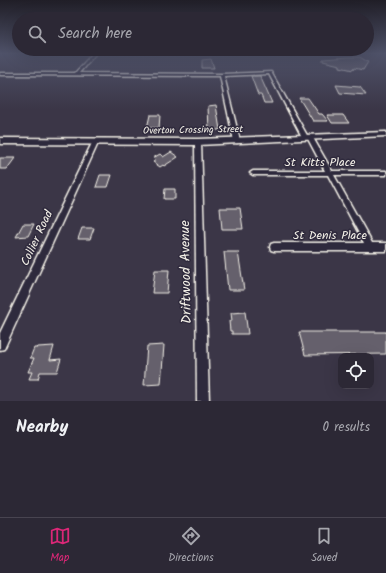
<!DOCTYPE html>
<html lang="en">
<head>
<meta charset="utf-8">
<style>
  :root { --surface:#2c2835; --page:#34303d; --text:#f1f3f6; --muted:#a6a6ad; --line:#484450; --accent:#db2777 }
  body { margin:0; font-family:Kalam,sans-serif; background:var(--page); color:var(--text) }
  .controls { position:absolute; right:12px; bottom:12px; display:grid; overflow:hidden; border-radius:8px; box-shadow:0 4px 16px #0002 }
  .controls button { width:36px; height:36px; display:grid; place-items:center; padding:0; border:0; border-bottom:1px solid var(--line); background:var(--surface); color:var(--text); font:20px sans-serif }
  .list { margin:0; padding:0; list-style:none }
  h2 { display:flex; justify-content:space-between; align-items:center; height:52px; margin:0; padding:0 16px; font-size:17px }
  h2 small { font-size:13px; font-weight:400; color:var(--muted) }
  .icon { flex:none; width:22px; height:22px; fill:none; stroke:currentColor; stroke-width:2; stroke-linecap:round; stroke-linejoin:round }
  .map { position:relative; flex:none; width:386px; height:401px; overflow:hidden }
  .search { position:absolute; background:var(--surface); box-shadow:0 4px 16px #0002; left:12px; right:12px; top:12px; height:44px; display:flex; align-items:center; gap:10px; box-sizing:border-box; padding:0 14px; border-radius:22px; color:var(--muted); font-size:15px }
  .sheet { height:116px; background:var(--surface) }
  nav { display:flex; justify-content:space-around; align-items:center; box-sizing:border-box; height:56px; border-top:1px solid var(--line); background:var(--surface); font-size:11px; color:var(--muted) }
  nav a { display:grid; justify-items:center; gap:2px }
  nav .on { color:var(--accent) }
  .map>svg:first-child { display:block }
  .building { fill:#65616c; stroke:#f4f1e8 }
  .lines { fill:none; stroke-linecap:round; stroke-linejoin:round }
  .minor-casing { stroke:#f4f1e8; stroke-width:3 }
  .secondary-casing { stroke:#f4f1e8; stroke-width:3 }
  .minor { fill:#2f2a3d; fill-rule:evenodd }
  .secondary { fill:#2f2a3d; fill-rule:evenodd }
  .labels { text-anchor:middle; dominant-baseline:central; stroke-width:3; stroke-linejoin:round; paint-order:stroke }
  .far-street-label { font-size:10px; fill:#f4f1e8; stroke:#2f2a3d }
  .street-label { font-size:12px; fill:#f4f1e8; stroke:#2f2a3d }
  .near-street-label { font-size:14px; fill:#f4f1e8; stroke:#2f2a3d }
</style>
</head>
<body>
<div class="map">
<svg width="386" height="401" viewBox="0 0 386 401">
  <rect width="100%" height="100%" fill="#3b3647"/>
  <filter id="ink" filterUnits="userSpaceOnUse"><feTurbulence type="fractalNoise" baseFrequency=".025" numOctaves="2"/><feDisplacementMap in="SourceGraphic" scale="8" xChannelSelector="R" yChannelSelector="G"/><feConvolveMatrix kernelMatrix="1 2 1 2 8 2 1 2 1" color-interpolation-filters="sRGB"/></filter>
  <g filter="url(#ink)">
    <g class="building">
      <path d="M349,57H360L368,62L363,70L354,68L353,70L340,67V65L323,61V59Z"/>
      <path d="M211,59L214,68H202V60Z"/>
      <path d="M251,76H260L272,103H264L261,95H258Z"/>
      <path d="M336,85L360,87L366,95L340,93Z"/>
      <path d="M299,98H308L319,114H322L328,121H313Z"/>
      <path d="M216,105L220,130H209L208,106Z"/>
      <path d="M150,115H160L159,128H147Z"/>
      <path d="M327,115H343L349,123H332Z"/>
      <path d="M171,152L178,157L164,166L163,165L160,167L153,162L156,160L153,158L160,154L163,157Z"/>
      <path d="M0,158H15L7,169H0Z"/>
      <path d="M100,175H112L108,187H96Z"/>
      <path d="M165,189H175V199H164Z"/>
      <path d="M220,208H240L243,229H222Z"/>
      <path d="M23,224H34L28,236L16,237Z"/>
      <path d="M82,228H94L90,239H78Z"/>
      <path d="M224,252H238L244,290H228Z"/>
      <path d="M155,270H169L167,293H152Z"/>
      <path d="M245,312L248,334H232V331H230L229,321H232L231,313Z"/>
      <path d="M299,332H386V354L305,355Z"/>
      <path d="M164,345L161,384L144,385L147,346Z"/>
      <path d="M54,346L50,360L61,359L57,372H40L38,379H29L32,372H28L34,358H30L34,348H37L38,347Z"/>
    </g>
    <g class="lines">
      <g class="minor-casing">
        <g id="minor">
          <path d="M93,53H96L79,73L222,74L271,72L308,137L312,136L332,171H386V175H334L372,243H386V251H274L271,250L270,247L271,244L274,243H364L328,175H253L250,173L253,171H325L307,137L305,139L302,137L269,74L224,76L240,141L237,143L234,141L220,76L0,75V73H75Z"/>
          <path d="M96,139L99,141L4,349L0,350V333L93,141Z"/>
          <path d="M198,140L201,142L209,401H197L195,142Z"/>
        </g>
      </g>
      <g class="secondary-casing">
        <path id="secondary" d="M386,132V136L198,145L0,144V138L198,139Z"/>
      </g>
      <use href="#minor" class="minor"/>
      <use href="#secondary" class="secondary"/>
    </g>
  </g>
  <linearGradient id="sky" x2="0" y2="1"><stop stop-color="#201e27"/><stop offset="0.49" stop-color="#4f5269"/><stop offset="1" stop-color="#4f5269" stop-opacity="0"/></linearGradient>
  <rect width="386" height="109" fill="url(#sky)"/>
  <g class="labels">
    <g class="far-street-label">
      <text transform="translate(193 130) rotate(-1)">Overton Crossing Street</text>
    </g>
    <g class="street-label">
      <text x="320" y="162">St Kitts Place</text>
      <text x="330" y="235">St Denis Place</text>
      <text transform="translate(37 238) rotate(-65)">Collier Road</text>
    </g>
    <g class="near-street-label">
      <text transform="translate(186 272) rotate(-91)">Driftwood Avenue</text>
    </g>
  </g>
</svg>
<div class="controls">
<button><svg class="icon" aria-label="locate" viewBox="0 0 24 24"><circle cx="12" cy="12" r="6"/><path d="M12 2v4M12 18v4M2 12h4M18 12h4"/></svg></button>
</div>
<div class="search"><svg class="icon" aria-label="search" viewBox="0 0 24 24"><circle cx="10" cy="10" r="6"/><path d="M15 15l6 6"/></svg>Search here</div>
</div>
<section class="sheet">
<h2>Nearby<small>0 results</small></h2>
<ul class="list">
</ul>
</section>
<nav>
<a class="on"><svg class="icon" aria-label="map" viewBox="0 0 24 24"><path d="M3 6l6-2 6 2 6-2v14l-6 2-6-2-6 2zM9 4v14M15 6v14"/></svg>Map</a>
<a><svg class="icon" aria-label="directions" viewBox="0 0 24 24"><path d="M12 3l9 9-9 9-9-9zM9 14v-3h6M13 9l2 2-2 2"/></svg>Directions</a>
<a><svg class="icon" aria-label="saved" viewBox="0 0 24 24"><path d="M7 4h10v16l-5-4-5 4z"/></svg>Saved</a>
</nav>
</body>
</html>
